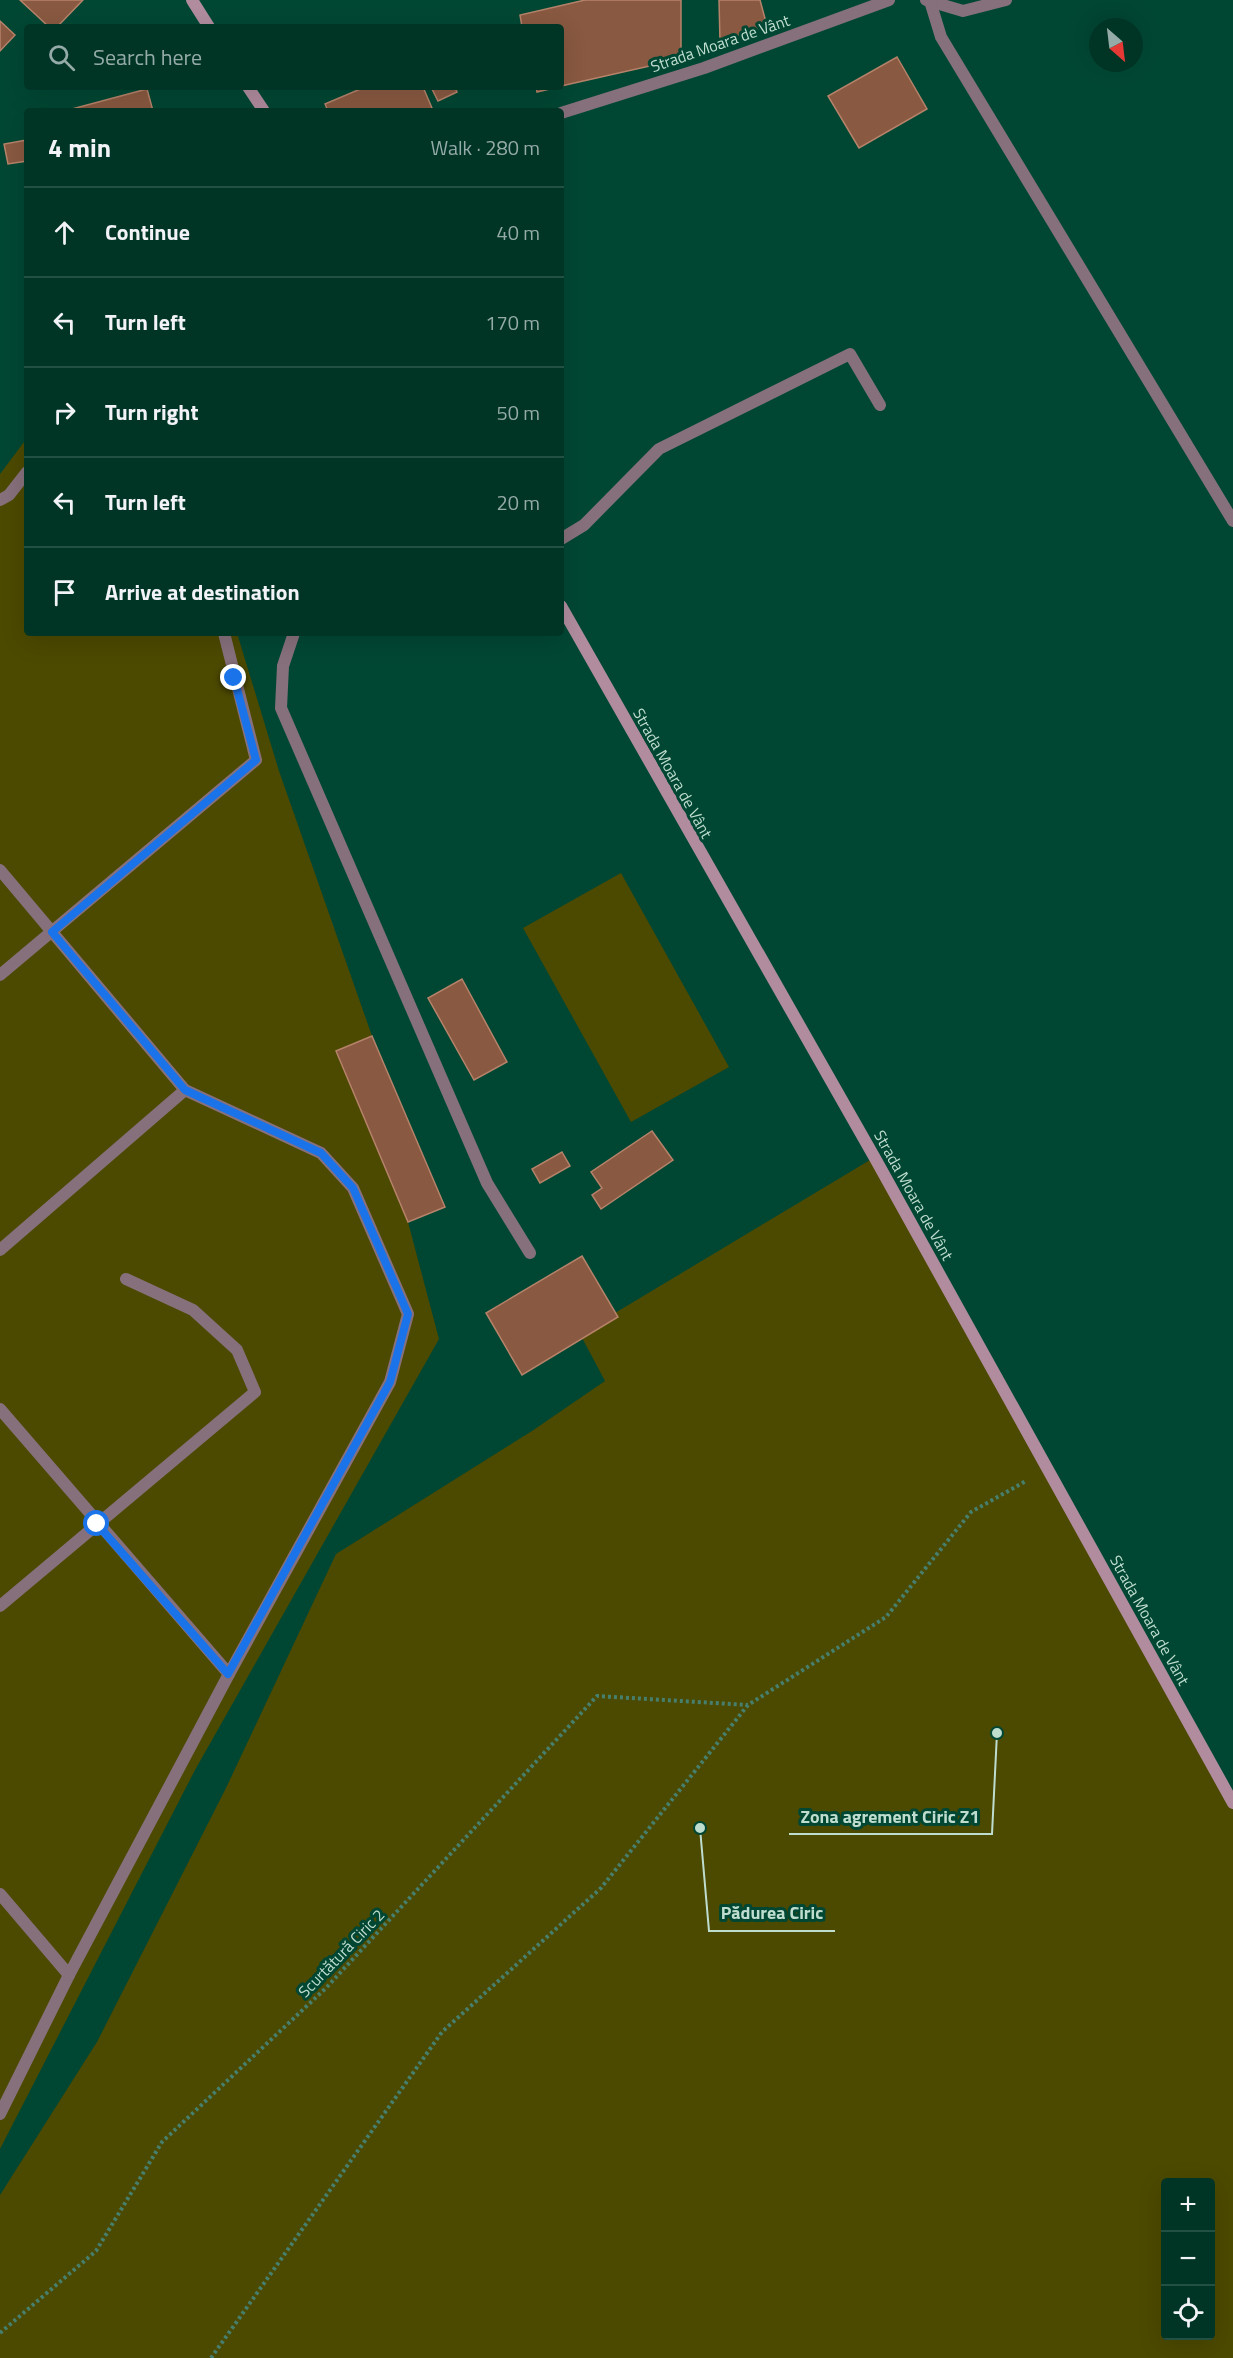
<!DOCTYPE html>
<html lang="en">
<head>
<meta charset="utf-8">
<style>
  :root { --surface:#003526; --page:#0e4032; --text:#f1f3f6; --muted:#95aba7; --line:#225043 }
  body { margin:0; font-family:"Titillium Web",sans-serif; background:var(--page); color:var(--text) }
  .controls { position:absolute; right:18px; bottom:18px; display:grid; overflow:hidden; border-radius:6px; box-shadow:0 6px 24px #0002 }
  .controls button { width:54px; height:54px; display:grid; place-items:center; padding:0; border:0; border-bottom:2px solid var(--line); background:var(--surface); color:var(--text); font:30px sans-serif }
  .compass { position:absolute; left:1089px; top:18px; width:54px; height:54px; border-radius:50%; background:var(--surface); box-shadow:0 6px 24px #0002; rotate:152deg }
  .stop { position:absolute; width:18px; height:18px; margin:-14px; border:4px solid #1a73e8; border-radius:50%; background:#fff }
  .stop.end { background:#1a73e8; border-color:#fff; box-shadow:0 2px 6px #0008 }
  .list { margin:0; padding:0; list-style:none }
  h2 { display:flex; justify-content:space-between; align-items:center; height:78px; margin:0; padding:0 24px; font-size:26px }
  h2 small { font-size:20px; font-weight:400; color:var(--muted) }
  .list li { display:grid; grid-template-columns:39px 1fr auto; gap:18px; align-items:center; box-sizing:border-box; height:90px; padding:0 24px; border-top:2px solid var(--line) }
  .list b { display:block; font-size:22px; white-space:nowrap }
  .list em { font-size:20px; font-style:normal; color:var(--muted) }
  .icon { flex:none; width:33px; height:33px; fill:none; stroke:currentColor; stroke-width:2; stroke-linecap:round; stroke-linejoin:round }
  .map { position:relative; flex:none; width:1233px; height:2358px; overflow:hidden }
  .search { position:absolute; background:var(--surface); box-shadow:0 6px 24px #0002; left:24px; top:24px; width:540px; height:66px; display:flex; align-items:center; gap:15px; box-sizing:border-box; padding:0 21px; border-radius:6px; color:var(--muted); font-size:22px }
  .panel { position:absolute; background:var(--surface); box-shadow:0 6px 24px #0002; left:24px; top:108px; width:540px; height:528px; border-radius:6px }
  .map>svg:first-child { display:block }
  .green { fill:#4c4900; fill-rule:evenodd }
  .building { fill:#895941; stroke:#b6836a; stroke-width:1.5 }
  .lines { fill:none; stroke-linecap:round; stroke-linejoin:round }
  .path { stroke:#477f6d; stroke-width:4; stroke-dasharray:3 3; stroke-linecap:butt }
  .service { stroke:#86707b; stroke-width:12 }
  .minor { stroke:#86707b; stroke-width:12 }
  .secondary { stroke:#b08c9e; stroke-width:12 }
  .route { stroke:#1a73e8; stroke-width:8 }
  .labels { text-anchor:middle; dominant-baseline:central; stroke-width:6; stroke-linejoin:round; paint-order:stroke }
  .street-label { font-size:16px; fill:#bfddcf; stroke:#004733 }
  .leader { fill:none; stroke:#bfddcf; stroke-width:2 }
  .callout-dot { fill:#bfddcf; stroke:#004733; stroke-width:2 }
  .callout-label { font-size:18px; text-anchor:middle; font-weight:bold; fill:#bfddcf; stroke:#004733; stroke-width:6; stroke-linejoin:round; paint-order:stroke }
</style>
</head>
<body>
<div class="map">
<svg width="1233" height="2358" viewBox="0 0 1233 2358">
  <rect width="100%" height="100%" fill="#004733"/>
  <g class="green">
    <path d="M27,438V633H237L279,771L372,1036L336,1051L408,1222L439,1339L195,1770L0,2149V474Z"/>
    <path d="M621,873L729,1067L631,1122L523,928Z"/>
    <path d="M875,1157L1233,1801V2358H0V2195L97,2042L226,1788L336,1554L532,1431L605,1381L580,1334ZM1166,2182H1210V2336H1166Z"/>
  </g>
  <g class="building">
    <path d="M20,0H83L57,27H49Z"/>
    <path d="M681,0V59L561,86V27H522L520,15L585,0Z"/>
    <path d="M719,0H760L767,26L720,41Z"/>
    <path d="M0,21L15,35L0,51Z"/>
    <path d="M897,57L927,109L859,148L828,96Z"/>
    <path d="M365,87H423L432,108L424,111H328L325,104Z"/>
    <path d="M431,87H455L457,92L438,101Z"/>
    <path d="M536,87H558L537,92Z"/>
    <path d="M147,89L153,111H73L72,109Z"/>
    <path d="M27,140V161L8,164L4,144Z"/>
    <path d="M462,979L507,1062L474,1080L428,998Z"/>
    <path d="M372,1036L445,1207L408,1222L336,1051Z"/>
    <path d="M652,1131L673,1160L601,1209L592,1195L602,1188L591,1172Z"/>
    <path d="M562,1152L570,1166L540,1183L532,1169Z"/>
    <path d="M582,1256L618,1317L522,1375L486,1313Z"/>
  </g>
  <g class="lines">
    <g class="path">
      <path d="M0,2333L96,2251L162,2142L326,1988L597,1696L748,1705"/>
      <path d="M211,2358L442,2032L601,1888L748,1705L886,1617L971,1512L1026,1481"/>
    </g>
    <g class="service">
      <path d="M0,500L9,495L27,472"/>
      <path d="M561,539L584,525L659,449L850,354L880,405"/>
      <path d="M294,633L283,666L281,708L487,1183L530,1253"/>
      <path d="M0,870L185,1090L321,1153L353,1188L408,1314L390,1382L229,1674L69,1975L0,2114"/>
      <path d="M0,975L256,760L224,633"/>
      <path d="M0,1250L185,1090"/>
      <path d="M0,1409L229,1674"/>
      <path d="M0,1606L255,1392L237,1350L193,1310L126,1279"/>
      <path d="M0,1894L69,1975"/>
    </g>
    <g class="minor">
      <path d="M926,0L963,11L1006,0"/>
      <path d="M930,1L941,37L1233,521"/>
      <path d="M561,113L704,68L889,0"/>
    </g>
    <g class="secondary">
      <path d="M192,0L209,27"/>
      <path d="M248,87L264,111"/>
      <path d="M561,606L876,1160L1233,1803"/>
    </g>
  </g>
  <g class="lines">
    <path class="route" d="M97,1524L228,1674L390,1382L408,1314L353,1188L321,1153L185,1090L52,932L256,760L234,678"/>
  </g>
  <g class="labels">
    <g class="street-label">
      <text transform="translate(720 43) rotate(-19)">Strada Moara de Vânt</text>
      <text transform="translate(673 773) rotate(61)">Strada Moara de Vânt</text>
      <text transform="translate(914 1195) rotate(61)">Strada Moara de Vânt</text>
      <text transform="translate(1150 1620) rotate(61)">Strada Moara de Vânt</text>
      <text transform="translate(341 1953) rotate(-46)">Scurtătură Ciric 2</text>
    </g>
  </g>
  <path class="leader" d="M997 1733L992 1834H789M700 1828L709 1931H835"/>
  <g class="callout-dot">
    <circle cx="997" cy="1733" r="6"/>
    <circle cx="700" cy="1828" r="6"/>
  </g>
  <g class="callout-label">
    <text x="890" y="1823">Zona agrement Ciric Z1</text>
    <text x="772" y="1919">Pădurea Ciric</text>
  </g>
</svg>
<div class="controls">
<button>+</button>
<button>−</button>
<button><svg class="icon" aria-label="locate" viewBox="0 0 24 24"><circle cx="12" cy="12" r="6"/><path d="M12 2v4M12 18v4M2 12h4M18 12h4"/></svg></button>
</div>
<svg class="compass" viewBox="-18 -18 36 36"><path d="M0-13l5 13h-10z" fill="#e53935"/><path d="M0 13l5-13h-10z" fill="#95aba7"/></svg>
<div class="stop" style="left:97px;top:1524px"></div>
<div class="stop end" style="left:234px;top:678px"></div>
<div class="search"><svg class="icon" aria-label="search" viewBox="0 0 24 24"><circle cx="10" cy="10" r="6"/><path d="M15 15l6 6"/></svg>Search here</div>
<section class="panel">
<h2>4 min<small>Walk · 280 m</small></h2>
<ul class="list">
<li><svg class="icon" aria-label="ahead" viewBox="0 0 24 24"><path d="M12 20V5M6 11l6-6 6 6"/></svg><div><b>Continue</b></div><em>40 m</em></li>
<li><svg class="icon" aria-label="left" viewBox="0 0 24 24"><path d="M17 20v-9H6M10 6l-5 5 5 5"/></svg><div><b>Turn left</b></div><em>170 m</em></li>
<li><svg class="icon" aria-label="right" viewBox="0 0 24 24"><path d="M7 20v-9h11M14 6l5 5-5 5"/></svg><div><b>Turn right</b></div><em>50 m</em></li>
<li><svg class="icon" aria-label="left" viewBox="0 0 24 24"><path d="M17 20v-9H6M10 6l-5 5 5 5"/></svg><div><b>Turn left</b></div><em>20 m</em></li>
<li><svg class="icon" aria-label="arrive" viewBox="0 0 24 24"><path d="M6 21V4h12l-3 4 3 4H6"/></svg><div><b>Arrive at destination</b></div></li>
</ul>
</section>
</div>
</body>
</html>
